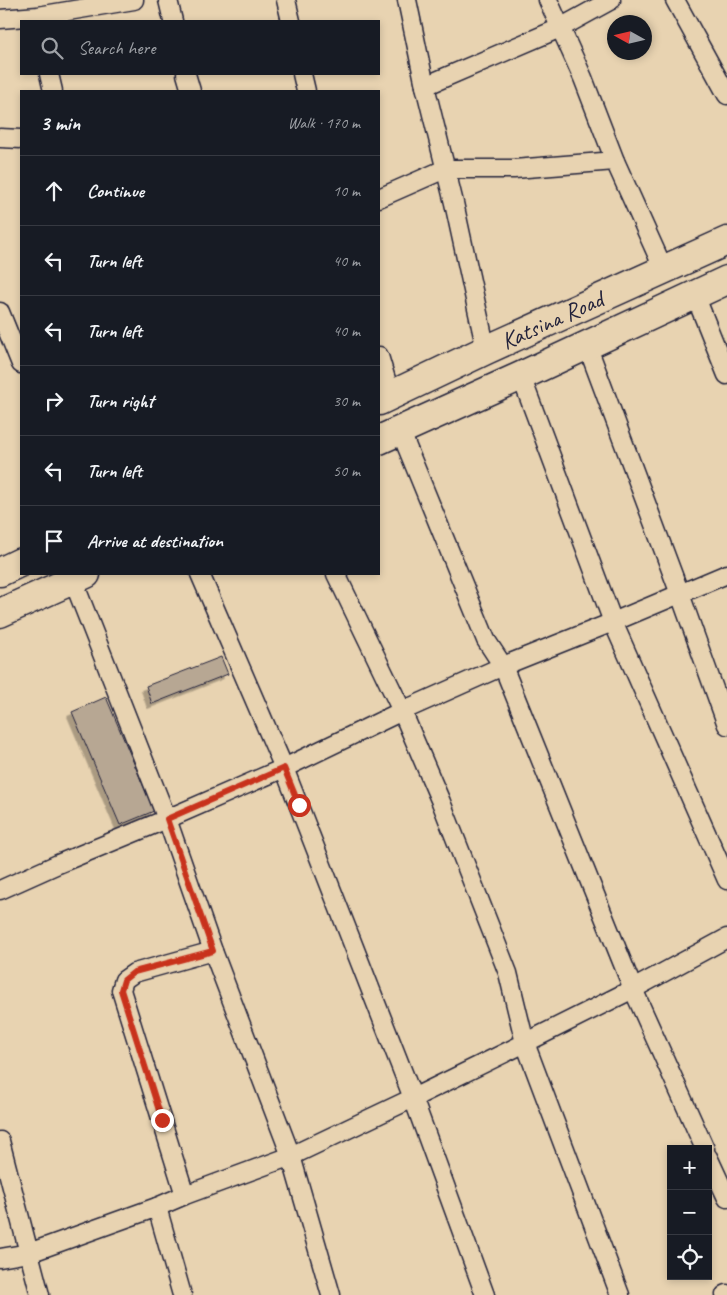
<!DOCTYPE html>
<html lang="en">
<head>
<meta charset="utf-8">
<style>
  :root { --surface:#171b24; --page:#20242c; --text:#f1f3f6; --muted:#9ea1a6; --line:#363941 }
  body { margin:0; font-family:Caveat,sans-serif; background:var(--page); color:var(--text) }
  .controls { position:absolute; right:15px; bottom:15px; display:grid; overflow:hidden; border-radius:0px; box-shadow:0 2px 8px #0003 }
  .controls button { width:45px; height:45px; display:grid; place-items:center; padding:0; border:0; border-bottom:1px solid var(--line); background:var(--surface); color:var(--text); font:25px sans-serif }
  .compass { position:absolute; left:607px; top:15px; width:45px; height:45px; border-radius:50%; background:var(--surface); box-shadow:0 2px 8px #0003; rotate:278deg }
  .stop { position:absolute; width:15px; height:15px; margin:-11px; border:4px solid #c8321e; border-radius:50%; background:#fff }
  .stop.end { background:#c8321e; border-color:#fff; box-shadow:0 1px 5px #0008 }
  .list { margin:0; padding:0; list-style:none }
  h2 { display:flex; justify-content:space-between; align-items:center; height:65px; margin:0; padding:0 20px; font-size:21px }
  h2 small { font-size:16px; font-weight:400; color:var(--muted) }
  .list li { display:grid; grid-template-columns:32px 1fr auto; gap:15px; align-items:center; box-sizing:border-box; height:70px; padding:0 20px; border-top:1px solid var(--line) }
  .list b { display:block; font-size:19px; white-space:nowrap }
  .list em { font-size:16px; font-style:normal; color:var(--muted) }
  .icon { flex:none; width:28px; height:28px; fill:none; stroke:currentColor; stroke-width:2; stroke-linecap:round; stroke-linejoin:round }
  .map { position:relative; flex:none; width:727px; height:1295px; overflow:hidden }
  .search { position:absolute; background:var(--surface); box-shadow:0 2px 8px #0003; left:20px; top:20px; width:360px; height:55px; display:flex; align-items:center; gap:12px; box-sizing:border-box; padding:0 18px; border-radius:0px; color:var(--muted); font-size:19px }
  .panel { position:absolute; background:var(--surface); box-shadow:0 2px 8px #0003; left:20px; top:90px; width:360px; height:485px; border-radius:0px }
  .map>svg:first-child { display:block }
  .building { fill:#b7a793; stroke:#22223b; filter:url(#shadow) }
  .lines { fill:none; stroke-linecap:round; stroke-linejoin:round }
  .minor-casing { stroke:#22223b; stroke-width:21 }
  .trunk-casing { stroke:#22223b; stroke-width:31 }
  .minor { stroke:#e8d3b1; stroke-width:18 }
  .trunk { stroke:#e8d3b1; stroke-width:28 }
  .route { stroke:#c8321e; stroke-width:6 }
  .labels { text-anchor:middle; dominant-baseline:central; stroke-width:4.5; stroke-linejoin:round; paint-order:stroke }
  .street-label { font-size:24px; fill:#22223b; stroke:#e8d3b1 }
</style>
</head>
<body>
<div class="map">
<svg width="727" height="1295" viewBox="0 0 727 1295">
  <defs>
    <filter id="shadow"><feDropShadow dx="-4.5" dy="4.5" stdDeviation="0" flood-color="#0004"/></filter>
  </defs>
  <rect width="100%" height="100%" fill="#e8d3b1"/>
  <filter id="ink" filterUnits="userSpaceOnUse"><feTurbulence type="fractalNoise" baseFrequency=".02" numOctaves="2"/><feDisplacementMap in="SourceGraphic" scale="10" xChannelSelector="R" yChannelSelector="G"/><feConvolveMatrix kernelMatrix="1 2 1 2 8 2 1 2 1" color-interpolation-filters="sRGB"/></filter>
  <g filter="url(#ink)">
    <g class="building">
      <path d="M221,657L228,674L152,704L146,686Z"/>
      <path d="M106,697L154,811L120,825L72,712Z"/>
    </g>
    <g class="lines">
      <g class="minor-casing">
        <g id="minor">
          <path d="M168,0L173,21"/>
          <path d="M286,0L291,21"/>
          <path d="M407,0L425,86L454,203L486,350"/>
          <path d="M548,0L583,78L615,161L664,270"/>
          <path d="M675,0L727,95"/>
          <path d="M0,19L38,16L134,0"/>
          <path d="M49,74L53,91"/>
          <path d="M186,74L191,91"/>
          <path d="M302,74L306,91"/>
          <path d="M425,86L560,28L611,0"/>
          <path d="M0,138L21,139"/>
          <path d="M379,198L445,169H514L615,161"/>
          <path d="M695,295L727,375"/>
          <path d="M0,312L21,364"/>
          <path d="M587,345L680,594L727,725"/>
          <path d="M379,356L391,396"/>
          <path d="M521,376L613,622L727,880"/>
          <path d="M400,430L486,640L503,666L633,989L705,1149"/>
          <path d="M200,574L284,768L413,1098L291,1156L331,1295"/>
          <path d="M336,574L402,711L503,666L613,622L727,574"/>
          <path d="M0,890L58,864L167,819L73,580"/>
          <path d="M0,1141L29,1253L157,1207L182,1295"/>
          <path d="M708,1157L727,1198"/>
          <path d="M185,1195L121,990L124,980L134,973L213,951"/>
          <path d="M157,1207L185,1195L291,1156L213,951L167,819L284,768L402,711L441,802L508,973L525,1043L413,1098L485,1295"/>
          <path d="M0,1258L29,1253L40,1295"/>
          <path d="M620,1295L525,1043L633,989L727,938"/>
          <path d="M725,1295L727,1294"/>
        </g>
      </g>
      <g class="trunk-casing">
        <g id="trunk">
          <path id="s1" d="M379,401L486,350L727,241"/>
          <path d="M379,440L521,376L727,280"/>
          <path d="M0,572L21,562"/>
          <path d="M0,613L86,574"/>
        </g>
      </g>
      <use href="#minor" class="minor"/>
      <use href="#trunk" class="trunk"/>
    </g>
  </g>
  <g class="lines" filter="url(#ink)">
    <path class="route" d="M162,1120L121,990L124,980L134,972L213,951L167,819L284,768L299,805"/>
  </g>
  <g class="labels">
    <g class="street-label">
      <text stroke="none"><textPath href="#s1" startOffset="191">Katsina Road</textPath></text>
    </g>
  </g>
</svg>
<div class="controls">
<button>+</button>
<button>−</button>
<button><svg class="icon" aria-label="locate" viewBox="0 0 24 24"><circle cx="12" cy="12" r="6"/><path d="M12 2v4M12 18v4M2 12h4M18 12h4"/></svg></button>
</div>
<svg class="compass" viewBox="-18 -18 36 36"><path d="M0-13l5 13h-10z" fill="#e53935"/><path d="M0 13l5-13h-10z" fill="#9ea1a6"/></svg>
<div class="stop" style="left:299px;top:805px"></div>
<div class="stop end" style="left:162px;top:1120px"></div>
<div class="search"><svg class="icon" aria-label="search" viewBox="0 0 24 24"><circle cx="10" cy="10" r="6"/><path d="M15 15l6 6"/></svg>Search here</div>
<section class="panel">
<h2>3 min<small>Walk · 170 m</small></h2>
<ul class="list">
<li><svg class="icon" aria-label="ahead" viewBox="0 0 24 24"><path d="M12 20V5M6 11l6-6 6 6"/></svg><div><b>Continue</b></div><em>10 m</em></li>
<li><svg class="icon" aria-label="left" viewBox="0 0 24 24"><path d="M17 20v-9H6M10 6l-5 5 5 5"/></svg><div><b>Turn left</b></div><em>40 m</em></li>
<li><svg class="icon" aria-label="left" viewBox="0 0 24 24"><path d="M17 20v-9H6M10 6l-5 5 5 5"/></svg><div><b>Turn left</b></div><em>40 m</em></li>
<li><svg class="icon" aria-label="right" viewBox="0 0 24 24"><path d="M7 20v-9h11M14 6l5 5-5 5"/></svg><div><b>Turn right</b></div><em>30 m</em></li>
<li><svg class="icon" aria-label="left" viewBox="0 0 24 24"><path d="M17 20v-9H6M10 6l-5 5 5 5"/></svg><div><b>Turn left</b></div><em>50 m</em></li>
<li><svg class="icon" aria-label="arrive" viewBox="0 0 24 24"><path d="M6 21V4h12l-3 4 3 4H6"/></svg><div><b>Arrive at destination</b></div></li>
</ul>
</section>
</div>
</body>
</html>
